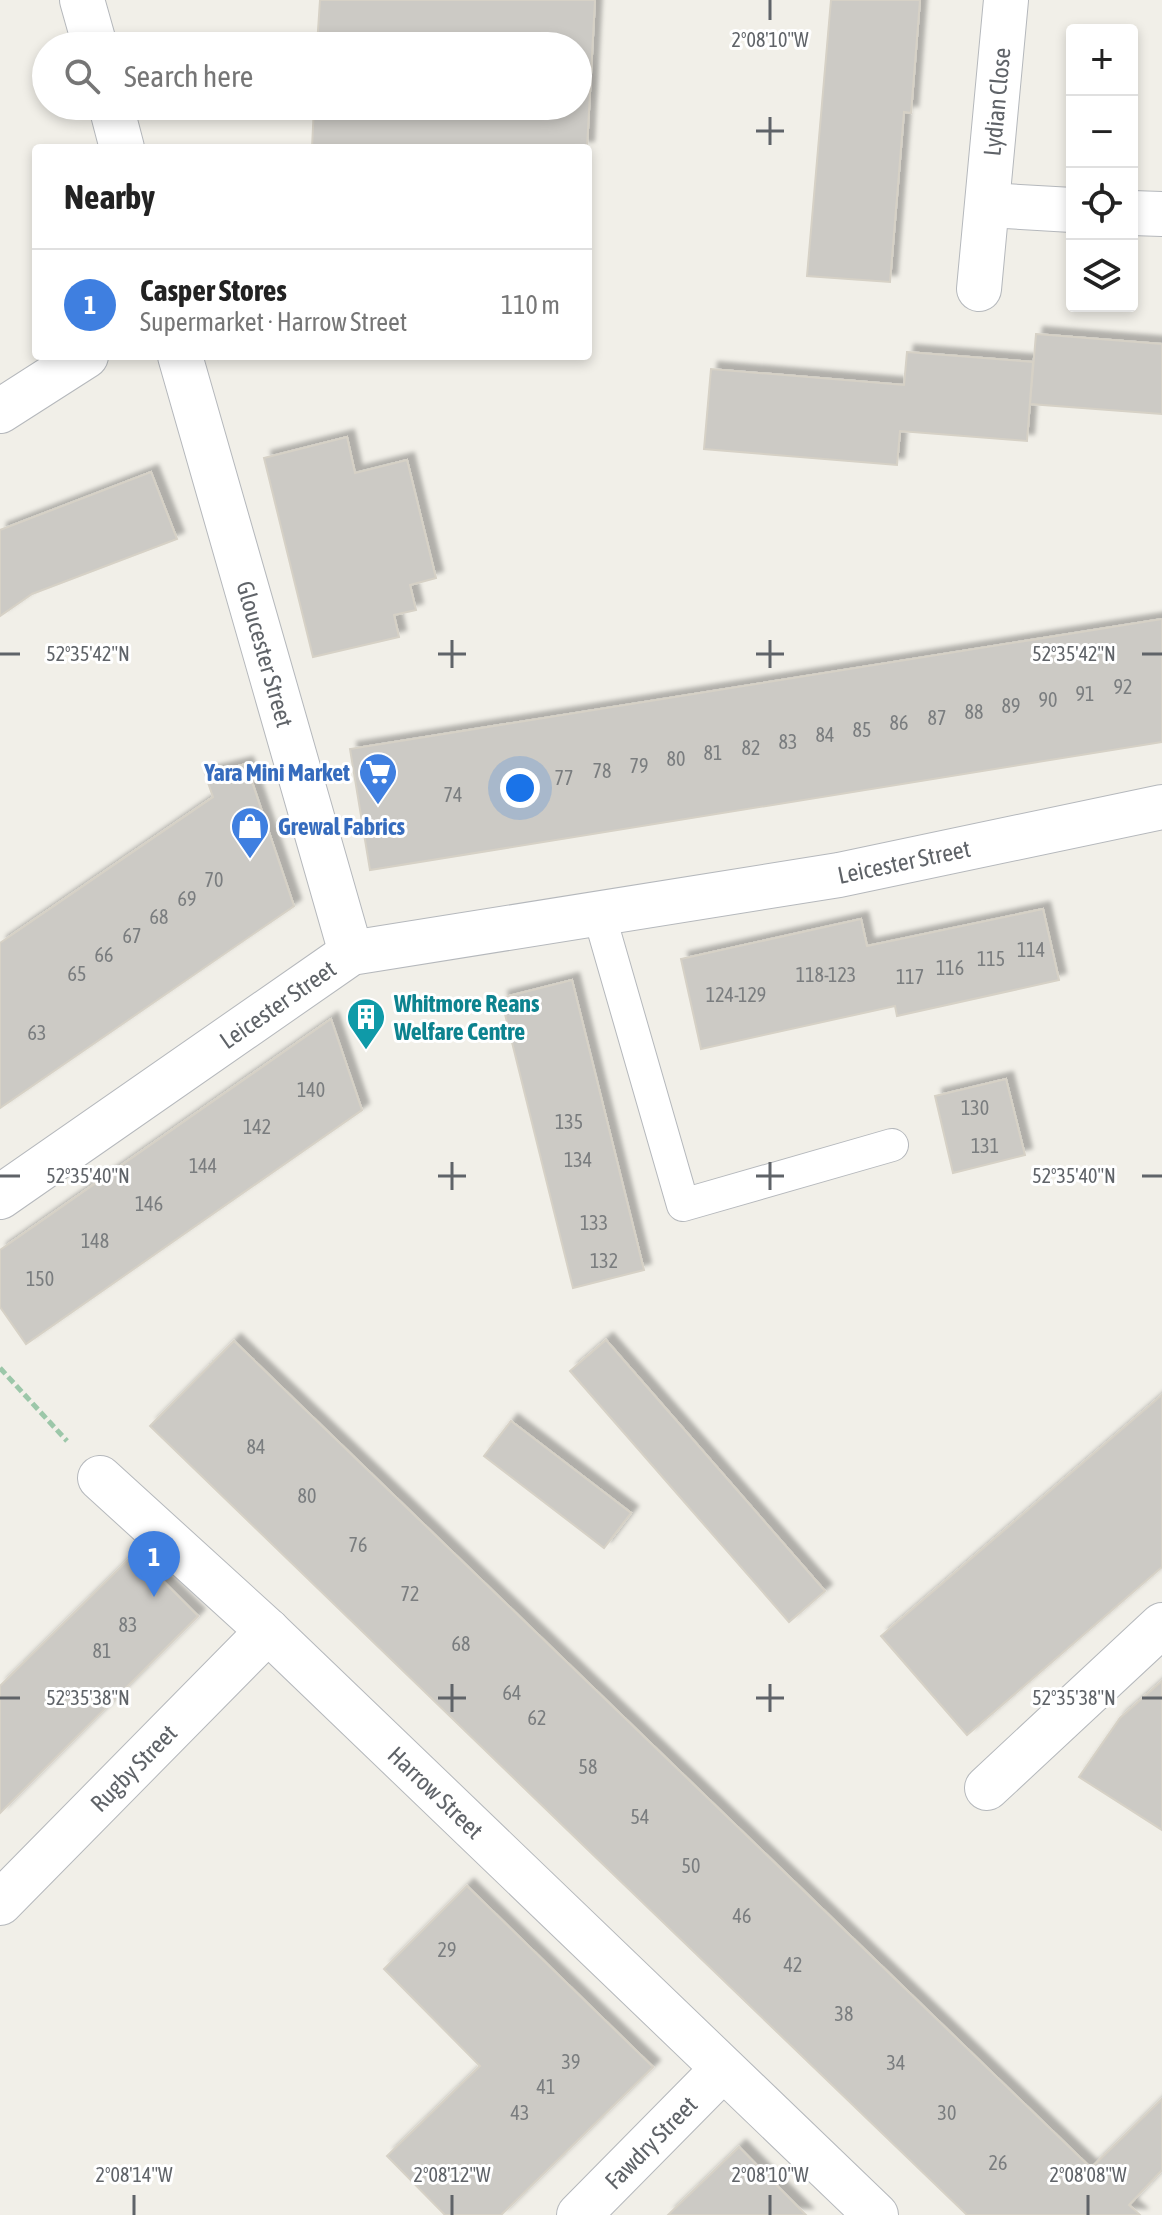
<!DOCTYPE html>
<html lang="en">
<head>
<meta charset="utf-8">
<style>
  :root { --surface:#fff; --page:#f6f6f6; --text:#222; --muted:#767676; --line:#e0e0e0; --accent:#b45309 }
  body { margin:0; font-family:"Asap Condensed",sans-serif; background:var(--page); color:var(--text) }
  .controls { position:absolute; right:24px; top:24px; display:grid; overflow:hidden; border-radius:8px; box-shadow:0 4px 12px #0003 }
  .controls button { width:72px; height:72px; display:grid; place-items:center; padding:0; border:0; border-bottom:2px solid var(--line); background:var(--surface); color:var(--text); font:40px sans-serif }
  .you { position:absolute; left:520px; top:788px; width:28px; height:28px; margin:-20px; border:6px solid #fff; border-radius:50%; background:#1a73e8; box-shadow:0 0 0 12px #1a73e833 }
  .badge { display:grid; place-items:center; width:52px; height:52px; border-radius:50%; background:var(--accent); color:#fff; font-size:26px; font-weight:700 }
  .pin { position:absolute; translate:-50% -66px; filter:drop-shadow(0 2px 4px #0008) }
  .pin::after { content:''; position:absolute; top:42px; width:28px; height:24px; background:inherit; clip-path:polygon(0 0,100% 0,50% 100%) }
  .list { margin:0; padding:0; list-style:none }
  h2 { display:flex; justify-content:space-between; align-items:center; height:104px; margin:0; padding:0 32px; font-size:34px }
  h2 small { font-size:26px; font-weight:400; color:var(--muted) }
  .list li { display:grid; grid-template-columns:52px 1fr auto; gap:24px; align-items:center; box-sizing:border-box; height:112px; padding:0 32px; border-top:2px solid var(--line) }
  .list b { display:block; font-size:30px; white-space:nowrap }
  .list p { margin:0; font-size:26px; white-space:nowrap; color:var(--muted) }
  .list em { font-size:26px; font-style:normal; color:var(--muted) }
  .icon { flex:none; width:44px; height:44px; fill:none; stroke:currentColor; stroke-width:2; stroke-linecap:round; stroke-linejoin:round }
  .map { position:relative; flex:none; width:1162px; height:2215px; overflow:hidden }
  .search { position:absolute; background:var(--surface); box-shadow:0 4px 12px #0003; left:32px; top:32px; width:560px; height:88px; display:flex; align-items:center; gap:20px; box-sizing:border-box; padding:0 28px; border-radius:44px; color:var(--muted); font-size:30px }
  .panel { position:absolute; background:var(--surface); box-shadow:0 4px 12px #0003; left:32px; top:144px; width:560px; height:216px; border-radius:8px }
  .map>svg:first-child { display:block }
  .building { fill:#cccac5; stroke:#d6d1c6; stroke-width:2; filter:url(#shadow) }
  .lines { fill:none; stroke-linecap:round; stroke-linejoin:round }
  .lane-casing { stroke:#b5b8bc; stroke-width:34 }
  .street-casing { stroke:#b5b8bc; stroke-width:46 }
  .path { stroke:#9cc7a9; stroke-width:5; stroke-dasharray:8 4; stroke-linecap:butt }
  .lane { stroke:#fff; stroke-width:32 }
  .street { stroke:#fff; stroke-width:44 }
  .ticks { fill:none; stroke:#5f6368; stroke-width:3 }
  .labels { text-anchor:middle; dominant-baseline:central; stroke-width:6; stroke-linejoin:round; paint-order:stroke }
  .number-label { font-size:20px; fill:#7a7d7f }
  .street-label { font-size:24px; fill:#5f6368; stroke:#fff }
  .shop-label { font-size:24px; font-weight:bold; fill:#366cbe; stroke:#fff; text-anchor:end }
  .culture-label { font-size:24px; font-weight:bold; fill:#0d838f; stroke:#fff; text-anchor:start }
  .ticks-label { font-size:20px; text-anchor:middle; fill:#5f6368; stroke:#fff; stroke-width:6; stroke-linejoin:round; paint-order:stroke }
</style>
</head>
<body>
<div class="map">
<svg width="1162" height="2215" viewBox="0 0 1162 2215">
  <defs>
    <filter id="shadow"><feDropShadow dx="7" dy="-7" stdDeviation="2" flood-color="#0004"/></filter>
  </defs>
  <rect width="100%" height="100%" fill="#f1efe8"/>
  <g class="building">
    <path d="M320,0H595L587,148H312L314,106H578V46H317Z"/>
    <path d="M831,0H920L911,113L904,112L890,282L807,276Z"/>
    <path d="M1036,334L1162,344V414L1030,404Z"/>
    <path d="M907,352L1033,362L1027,441L900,431L897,465L704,449L711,369L904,385Z"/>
    <path d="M347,437L355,473L407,460L436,578L410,585L416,610L394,615L399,637L313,657L264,458Z"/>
    <path d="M151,472L177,539L32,594L0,616V530Z"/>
    <path d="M1162,619V742L370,870L350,749Z"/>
    <path d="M246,764L294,906L0,1108V943L213,797L205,774Z"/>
    <path d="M1043,909L1059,980L897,1016L895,1006L701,1049L681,959L861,919L867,946Z"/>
    <path d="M572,980L644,1270L573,1288L501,998Z"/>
    <path d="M331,1019L362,1110L26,1344L0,1307V1250Z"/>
    <path d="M1006,1079L1025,1155L953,1173L935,1096Z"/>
    <path d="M606,1340L825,1591L789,1622L570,1371Z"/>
    <path d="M234,1341L1091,2168L1162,2099V2170L1129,2205L1140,2215H967L585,1847L150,1426Z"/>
    <path d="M1162,1395V1567L967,1735L881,1636Z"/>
    <path d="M511,1421L631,1513L604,1548L484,1456Z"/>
    <path d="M135,1553L198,1616L0,1813V1686Z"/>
    <path d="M1162,1681V1830L1079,1777L1120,1718Z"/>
    <path d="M467,1886L653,2067L501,2215H445L387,2156L480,2066L384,1969Z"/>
    <path d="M739,2147L806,2215H668Z"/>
  </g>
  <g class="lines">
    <g class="lane-casing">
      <path id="lane" d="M599,914L683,1205L892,1145"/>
    </g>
    <g class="street-casing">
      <g id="street">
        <path d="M82,0L95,46"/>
        <path d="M111,106L122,148"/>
        <path d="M988,205L1072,210"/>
        <path d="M1132,213L1162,214"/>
        <path id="s1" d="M979,289L1006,0"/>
        <path id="s2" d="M180,356L351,953"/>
        <path d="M0,411L86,356"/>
        <path id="s3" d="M0,1197L351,953L839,875L1162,807"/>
        <path id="s4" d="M100,1478L268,1631L876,2215"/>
        <path d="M987,1788L1162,1625"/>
        <path id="s5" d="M0,1903L268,1631"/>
        <path id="s6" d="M579,2215L723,2069"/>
      </g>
    </g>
    <path class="path" d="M0,1368L67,1441"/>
    <use href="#lane" class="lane"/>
    <use href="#street" class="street"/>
  </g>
  <path class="ticks" d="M770,0V20M770,117V145M756,131H784M452,640V668M770,640V668M0,654H20M438,654H466M756,654H784M1142,654H1162M452,1162V1190M770,1162V1190M0,1176H20M438,1176H466M756,1176H784M1142,1176H1162M452,1684V1712M770,1684V1712M0,1698H20M438,1698H466M756,1698H784M1142,1698H1162M134,2195V2215M452,2195V2215M770,2195V2215M1088,2195V2215"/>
  <defs>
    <g id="supermarket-pin" transform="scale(2)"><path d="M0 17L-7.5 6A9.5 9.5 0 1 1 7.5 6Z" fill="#3f7fe0" stroke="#fff"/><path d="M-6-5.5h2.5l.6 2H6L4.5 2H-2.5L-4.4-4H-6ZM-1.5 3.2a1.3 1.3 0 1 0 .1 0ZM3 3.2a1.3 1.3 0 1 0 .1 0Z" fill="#fff"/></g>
    <g id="shop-pin" transform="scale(2)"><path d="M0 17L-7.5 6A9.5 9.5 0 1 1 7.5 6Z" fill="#3f7fe0" stroke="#fff"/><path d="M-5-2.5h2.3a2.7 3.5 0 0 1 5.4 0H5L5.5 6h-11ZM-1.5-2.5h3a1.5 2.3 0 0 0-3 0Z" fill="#fff"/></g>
    <g id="building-pin" transform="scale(2)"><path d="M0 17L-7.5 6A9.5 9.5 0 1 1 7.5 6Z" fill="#0f9aa8" stroke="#fff"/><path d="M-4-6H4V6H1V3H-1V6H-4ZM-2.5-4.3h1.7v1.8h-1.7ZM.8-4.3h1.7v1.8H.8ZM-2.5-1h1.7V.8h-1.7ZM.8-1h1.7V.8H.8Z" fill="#fff"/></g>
  </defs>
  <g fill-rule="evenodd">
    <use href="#supermarket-pin" x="378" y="772"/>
    <use href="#shop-pin" x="250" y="826"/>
    <use href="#building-pin" x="366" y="1017"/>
  </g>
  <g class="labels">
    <g class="number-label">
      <text x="1123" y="686">92</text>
      <text x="1085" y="693">91</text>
      <text x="1048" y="699">90</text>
      <text x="1011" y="705">89</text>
      <text x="974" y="711">88</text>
      <text x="937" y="717">87</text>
      <text x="899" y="722">86</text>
      <text x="862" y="729">85</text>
      <text x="825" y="734">84</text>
      <text x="788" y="741">83</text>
      <text x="751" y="747">82</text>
      <text x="713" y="752">81</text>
      <text x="676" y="758">80</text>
      <text x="639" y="765">79</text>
      <text x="602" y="770">78</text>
      <text x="564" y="777">77</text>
      <text x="453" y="794">74</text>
      <text x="214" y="879">70</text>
      <text x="187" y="898">69</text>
      <text x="159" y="916">68</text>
      <text x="132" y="935">67</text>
      <text x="1031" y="949">114</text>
      <text x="104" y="954">66</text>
      <text x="991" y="958">115</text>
      <text x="950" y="967">116</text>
      <text x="77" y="973">65</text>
      <text x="826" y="974">118-123</text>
      <text x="910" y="976">117</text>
      <text x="736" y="994">124-129</text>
      <text x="37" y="1032">63</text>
      <text x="311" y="1089">140</text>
      <text x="975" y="1107">130</text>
      <text x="569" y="1121">135</text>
      <text x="257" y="1126">142</text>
      <text x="985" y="1145">131</text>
      <text x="578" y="1159">134</text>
      <text x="203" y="1165">144</text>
      <text x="149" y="1203">146</text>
      <text x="594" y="1222">133</text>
      <text x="95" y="1240">148</text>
      <text x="604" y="1260">132</text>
      <text x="40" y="1278">150</text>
      <text x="256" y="1446">84</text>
      <text x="307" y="1495">80</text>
      <text x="358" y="1544">76</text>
      <text x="410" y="1593">72</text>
      <text x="128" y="1624">83</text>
      <text x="461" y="1643">68</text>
      <text x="102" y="1650">81</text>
      <text x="512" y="1692">64</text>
      <text x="537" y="1717">62</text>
      <text x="588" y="1766">58</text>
      <text x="640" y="1816">54</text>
      <text x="691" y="1865">50</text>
      <text x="742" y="1915">46</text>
      <text x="447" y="1949">29</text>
      <text x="793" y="1964">42</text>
      <text x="844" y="2013">38</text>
      <text x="571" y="2061">39</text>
      <text x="896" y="2062">34</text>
      <text x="546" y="2086">41</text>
      <text x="520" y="2112">43</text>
      <text x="947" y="2112">30</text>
      <text x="998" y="2162">26</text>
    </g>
    <g class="street-label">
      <text stroke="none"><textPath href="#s1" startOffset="188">Lydian Close</textPath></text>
      <text stroke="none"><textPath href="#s2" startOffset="310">Gloucester Street</textPath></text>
      <text stroke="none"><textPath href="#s3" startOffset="988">Leicester Street</textPath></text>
      <text stroke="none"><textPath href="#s3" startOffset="338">Leicester Street</textPath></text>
      <text stroke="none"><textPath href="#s5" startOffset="190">Rugby Street</textPath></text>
      <text stroke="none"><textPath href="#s4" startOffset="460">Harrow Street</textPath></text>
      <text stroke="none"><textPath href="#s6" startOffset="102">Fawdry Street</textPath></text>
    </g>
    <g class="shop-label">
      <text x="350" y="772">Yara Mini Market</text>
      <text x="278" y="826" text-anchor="start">Grewal Fabrics</text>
    </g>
    <g class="culture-label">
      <text x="394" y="1003">Whitmore Reans<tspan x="394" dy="28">Welfare Centre</tspan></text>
    </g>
  </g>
  <g class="ticks-label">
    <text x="770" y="47">2°08'10"W</text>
    <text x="88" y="661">52°35'42"N</text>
    <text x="1074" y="661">52°35'42"N</text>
    <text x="88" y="1183">52°35'40"N</text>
    <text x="1074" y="1183">52°35'40"N</text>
    <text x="88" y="1705">52°35'38"N</text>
    <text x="1074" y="1705">52°35'38"N</text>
    <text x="134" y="2182">2°08'14"W</text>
    <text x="452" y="2182">2°08'12"W</text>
    <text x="770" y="2182">2°08'10"W</text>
    <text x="1088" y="2182">2°08'08"W</text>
  </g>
</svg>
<div class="controls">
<button>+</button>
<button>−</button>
<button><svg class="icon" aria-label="locate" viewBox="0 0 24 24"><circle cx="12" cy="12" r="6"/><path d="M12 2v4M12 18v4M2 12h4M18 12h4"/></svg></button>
<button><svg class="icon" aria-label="layers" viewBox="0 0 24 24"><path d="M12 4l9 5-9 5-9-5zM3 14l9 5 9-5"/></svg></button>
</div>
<div class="you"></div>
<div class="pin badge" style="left:154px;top:1597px;background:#3f7fe0">1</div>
<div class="search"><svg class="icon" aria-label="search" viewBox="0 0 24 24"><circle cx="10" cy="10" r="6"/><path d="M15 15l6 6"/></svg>Search here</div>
<section class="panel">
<h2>Nearby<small></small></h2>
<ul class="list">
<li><span class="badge" style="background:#3f7fe0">1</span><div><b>Casper Stores</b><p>Supermarket · Harrow Street</p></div><em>110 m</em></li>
</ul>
</section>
</div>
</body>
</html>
